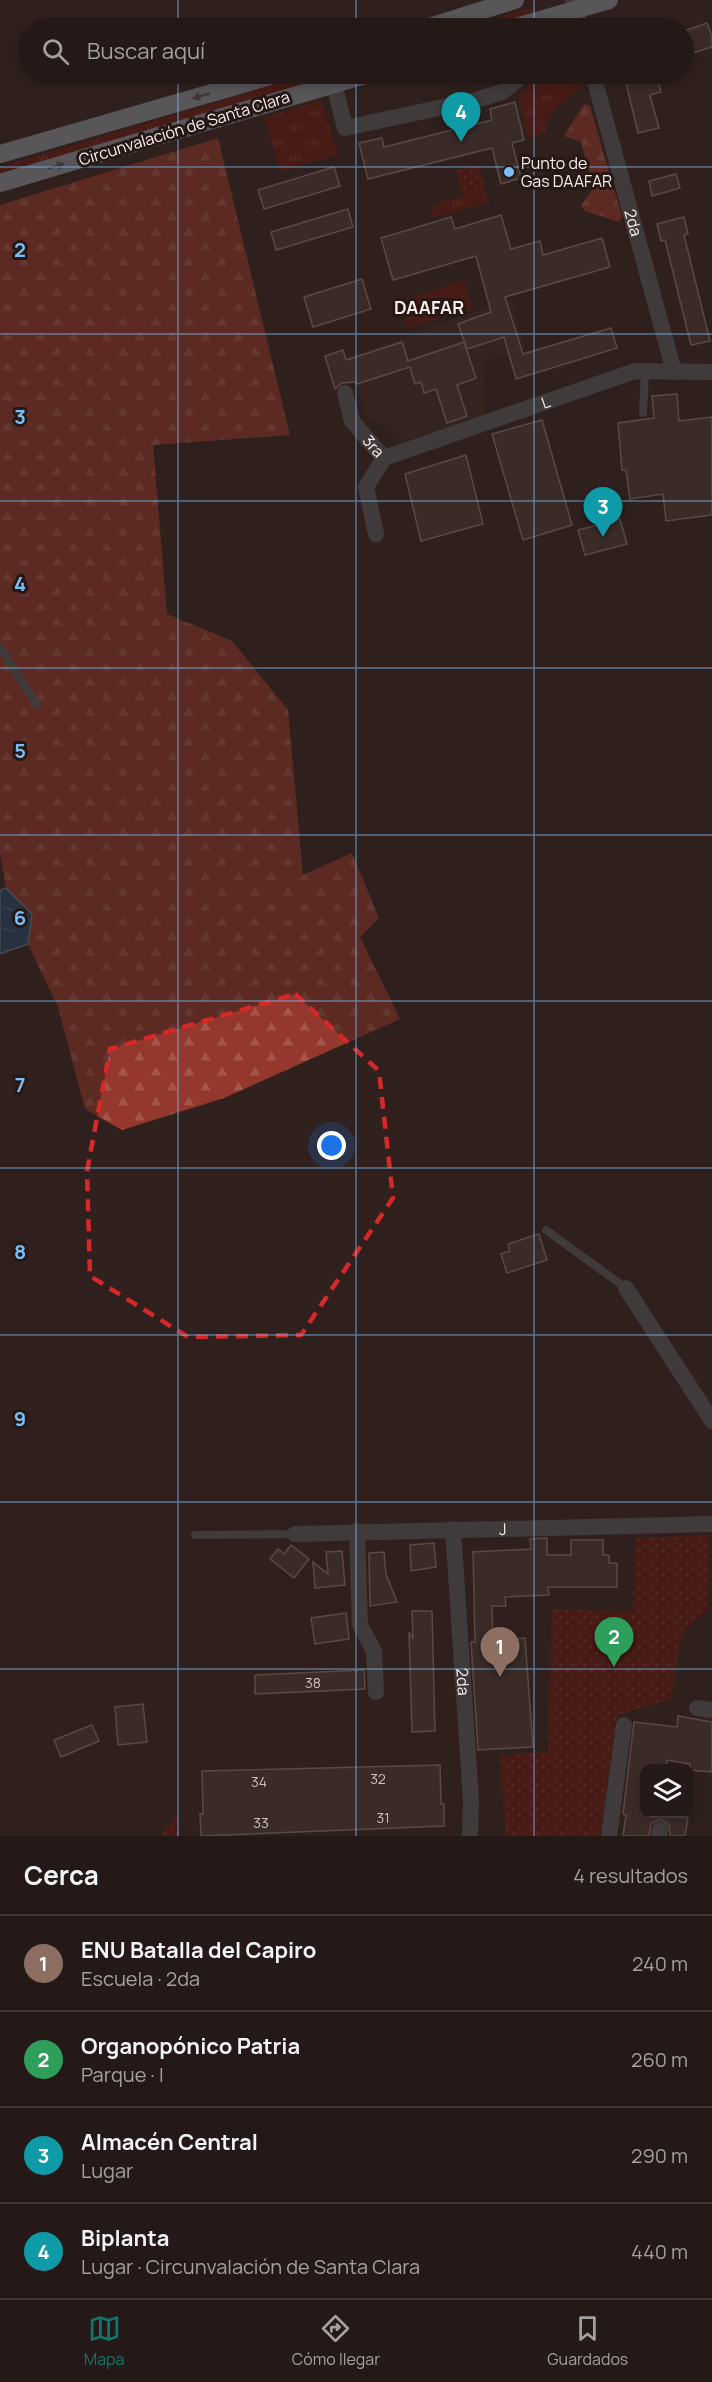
<!DOCTYPE html>
<html lang="es">
<head>
<meta charset="utf-8">
<style>
  :root { --surface:#241916; --page:#302623; --text:#f1f3f6; --muted:#a3a0a1; --line:#413835; --accent:#0f766e }
  body { margin:0; font-family:Manrope,sans-serif; background:var(--page); color:var(--text) }
  .controls { position:absolute; right:18px; bottom:18px; display:grid; overflow:hidden; border-radius:12px; box-shadow:0 3px 9px #0003 }
  .controls button { width:54px; height:54px; display:grid; place-items:center; padding:0; border:0; border-bottom:2px solid var(--line); background:var(--surface); color:var(--text); font:30px sans-serif }
  .you { position:absolute; left:332px; top:1146px; width:21px; height:21px; margin:-15px; border:4px solid #fff; border-radius:50%; background:#1a73e8; box-shadow:0 0 0 9px #1a73e833 }
  .badge { display:grid; place-items:center; width:39px; height:39px; border-radius:50%; background:var(--accent); color:#fff; font-size:20px; font-weight:700 }
  .pin { position:absolute; translate:-50% -50px; filter:drop-shadow(0 2px 3px #0008) }
  .pin::after { content:''; position:absolute; top:32px; width:21px; height:18px; background:inherit; clip-path:polygon(0 0,100% 0,50% 100%) }
  .list { margin:0; padding:0; list-style:none }
  h2 { display:flex; justify-content:space-between; align-items:center; height:78px; margin:0; padding:0 24px; font-size:26px }
  h2 small { font-size:20px; font-weight:400; color:var(--muted) }
  .list li { display:grid; grid-template-columns:39px 1fr auto; gap:18px; align-items:center; box-sizing:border-box; height:96px; padding:0 24px; border-top:2px solid var(--line) }
  .list b { display:block; font-size:22px; white-space:nowrap }
  .list p { margin:0; font-size:20px; white-space:nowrap; color:var(--muted) }
  .list em { font-size:20px; font-style:normal; color:var(--muted) }
  .icon { flex:none; width:33px; height:33px; fill:none; stroke:currentColor; stroke-width:2; stroke-linecap:round; stroke-linejoin:round }
  .map { position:relative; flex:none; width:712px; height:1836px; overflow:hidden }
  .search { position:absolute; background:var(--surface); box-shadow:0 3px 9px #0003; left:18px; right:18px; top:18px; height:66px; display:flex; align-items:center; gap:15px; box-sizing:border-box; padding:0 21px; border-radius:33px; color:var(--muted); font-size:22px }
  .sheet { height:462px; background:var(--surface) }
  nav { display:flex; justify-content:space-around; align-items:center; box-sizing:border-box; height:84px; border-top:2px solid var(--line); background:var(--surface); font-size:16px; color:var(--muted) }
  nav a { display:grid; justify-items:center; gap:3px }
  nav .on { color:var(--accent) }
  .map>svg:first-child { display:block }
  .built { fill:#3d2723 }
  .grass { fill:url(#grass-tufts) }
  .forest { fill:url(#forest-firs) }
  .park { fill:url(#park-dots) }
  .pitch { fill:#68160f }
  .water { fill:url(#water-ripples); stroke:#5e7a92; stroke-width:1.5 }
  .building { fill:#4a3937; stroke:#8c7a76; stroke-width:1.5 }
  .lines { fill:none; stroke-linecap:round; stroke-linejoin:round }
  .service { stroke:#54595e; stroke-width:8 }
  .minor { stroke:#54595e; stroke-width:16 }
  .trunk { stroke:#8a97a2; stroke-width:18 }
  .oneway { fill:#535154 }
  .marked { fill:none; stroke:#d62828; stroke-width:4.5; stroke-dasharray:12 8; stroke-linejoin:round }
  .grid { fill:none; stroke:#7abef8; stroke-width:1.5; stroke-opacity:0.55 }
  .poi-dot { fill:#7abef8; stroke:#261815; stroke-width:2 }
  .labels { text-anchor:middle; dominant-baseline:central; stroke-width:6; stroke-linejoin:round; paint-order:stroke }
  .number-label { font-size:14px; fill:#cdc1bf }
  .street-label { font-size:16px; fill:#f9eeec; stroke:#261815 }
  .poi-label { font-size:16px; fill:#f9eeec; stroke:#261815; text-anchor:start }
  .neighbourhood-label { font-size:18px; font-weight:bold; fill:#f9eeec; stroke:#261815 }
  .grid-label { font-size:20px; text-anchor:middle; font-weight:bold; fill:#7abef8; stroke:#261815; stroke-width:6; stroke-linejoin:round; paint-order:stroke }
</style>
</head>
<body>
<div class="map">
<svg width="712" height="1836" viewBox="0 0 712 1836">
  <defs>
    <pattern id="grass-tufts" width="24" height="20" patternUnits="userSpaceOnUse" patternTransform="scale(1.5)"><rect width="24" height="20" fill="#68160f"/><path d="M3 7l-1-3M5 7V3M7 7l1-3M15 17l-1-3M17 17v-4M19 17l1-3" fill="none" stroke="#7e3832"/></pattern>
    <pattern id="forest-firs" width="22" height="20" patternUnits="userSpaceOnUse" patternTransform="scale(1.5)"><rect width="22" height="20" fill="#94372c"/><path d="M5 1l3.5 6h-7zM16 11l3.5 6h-7z" fill="#a4544b"/></pattern>
    <pattern id="park-dots" width="8" height="8" patternUnits="userSpaceOnUse" patternTransform="scale(1.5)"><rect width="8" height="8" fill="#68160f"/><path d="M2 2h.1M6 6h.1" fill="none" stroke="#7e3832" stroke-width="1.8" stroke-linecap="round"/></pattern>
    <pattern id="water-ripples" width="26" height="14" patternUnits="userSpaceOnUse" patternTransform="scale(1.5)"><rect width="26" height="14" fill="#1b486b"/><path d="M2 4q2-2 4 0t4 0M15 11q2-2 4 0t4 0" fill="none" stroke="#3d6380"/></pattern>
  </defs>
  <rect width="100%" height="100%" fill="#30211e"/>
  <path class="built" d="M511,299L525,348L483,362L485,417L401,442L366,414L347,358Z"/>
  <g class="grass">
    <path d="M531,8L536,11L483,28H460Z"/>
    <path d="M310,74H334L0,175V167Z"/>
    <path d="M541,74H581C585,90 563,100 554,111C549,117 547,125 545,133L528,138L518,95Z"/>
    <path d="M321,100L338,154L281,172L264,118Z"/>
    <path d="M486,191L489,203L433,217L431,209L436,203Z"/>
  </g>
  <g class="forest">
    <path d="M584,104L590,106L622,217L619,222L585,211L581,206L593,188L581,142L564,136Z"/>
    <path d="M218,138L290,435L153,445L167,614L232,641L288,710L303,875L352,853L379,918L360,937L400,1019L224,1098L122,1130L85,1109L58,1007L28,944L32,914L6,888L0,853V205Z"/>
  </g>
  <g class="park">
    <path d="M479,165L486,191L463,197L456,171Z"/>
    <path d="M710,1535L708,1608L682,1633L671,1700L617,1715L600,1836H506L500,1756L548,1751L552,1609L633,1612L635,1538Z"/>
    <path d="M177,1815L179,1836H160Z"/>
  </g>
  <path class="pitch" d="M464,280L472,308L408,328L399,301Z"/>
  <path class="water" d="M6,888L32,914L28,944L0,954V890Z"/>
  <g class="building">
    <path d="M707,23L712,37V47L689,54L684,31Z"/>
    <path d="M657,75L661,92L650,95L659,128L638,133L626,83Z"/>
    <path d="M515,102L524,140L512,143L521,178L501,184L492,148L368,179L359,143L382,138L384,147L492,120L490,109Z"/>
    <path d="M334,167L340,186L264,209L258,190Z"/>
    <path d="M676,174L680,188L652,196L649,181Z"/>
    <path d="M348,209L353,227L276,250L271,232Z"/>
    <path d="M501,215L511,249L540,241L543,255L602,238L610,267L505,297L523,354L611,328L617,348L516,379L504,337L467,349L458,324L491,312L476,256L393,280L381,238L451,217L455,229Z"/>
    <path d="M684,217L688,234L684,235L710,341L691,345L665,240L661,241L657,224Z"/>
    <path d="M362,279L371,309L313,327L304,297Z"/>
    <path d="M402,342L408,361L464,342L476,378L457,385L467,416L447,423L436,389L424,393L421,382L415,384L410,367L357,384L356,382L342,383L335,389L325,356L343,350L346,360Z"/>
    <path d="M677,394L679,421L712,417V515L666,521L663,494L630,499L626,470H622L618,423L654,418L652,396Z"/>
    <path d="M542,420L572,525L523,540L492,434Z"/>
    <path d="M466,455L483,524L421,541L405,474Z"/>
    <path d="M620,519L627,544L585,555L578,530Z"/>
    <path d="M539,1234L547,1260L507,1273L501,1254L510,1251L508,1244Z"/>
    <path d="M547,1538V1555H571V1540H603V1555H609V1563H617V1587H548L549,1595L505,1597L506,1606H492L493,1641L525,1638L533,1747L478,1750L471,1642H475L473,1552L531,1549L530,1539Z"/>
    <path d="M434,1543L436,1567L411,1571L410,1545Z"/>
    <path d="M291,1545L309,1559L294,1578L270,1559L278,1549L284,1554Z"/>
    <path d="M342,1551L345,1585L315,1588L313,1562L328,1574L326,1552Z"/>
    <path d="M384,1552L386,1574L397,1602L370,1606L369,1553Z"/>
    <path d="M412,1611H432L435,1731L412,1732L409,1632L413,1639Z"/>
    <path d="M346,1613L349,1639L315,1644L311,1618Z"/>
    <path d="M364,1670L365,1689L255,1694V1675Z"/>
    <path d="M143,1704L147,1742L118,1745L115,1707Z"/>
    <path d="M678,1716L712,1722V1772L690,1770V1764L667,1760L666,1768H645V1814H685L684,1817L688,1818L685,1836H670L669,1825L661,1819L651,1823L649,1836H623L626,1815L623,1814L634,1722L677,1727Z"/>
    <path d="M92,1725L99,1741L61,1757L54,1740Z"/>
    <path d="M440,1765L441,1804H444V1826L201,1836L200,1814H203L202,1771Z"/>
  </g>
  <g class="lines">
    <g class="service">
      <path d="M643,413L645,372"/>
      <path d="M0,647L37,705"/>
      <path d="M546,1230L626,1288"/>
      <path d="M195,1535L295,1534"/>
    </g>
    <g class="minor">
      <path d="M573,0L581,28"/>
      <path id="s1" d="M593,74L674,372"/>
      <path d="M334,84L345,128L476,100L502,92L525,74"/>
      <path id="s2" d="M345,393L352,421L384,458L366,487L376,534"/>
      <path id="s3" d="M384,458L635,371L712,372"/>
      <path d="M626,1288L712,1421"/>
      <path id="s4" d="M453,1529L471,1800L470,1836"/>
      <path d="M357,1531L360,1625L374,1651L376,1692"/>
      <path id="s5" d="M295,1534L712,1524"/>
      <path d="M697,1708L712,1710"/>
      <path d="M609,1836L624,1725"/>
      <path d="M659,1836L660,1829"/>
    </g>
    <g class="trunk">
      <path d="M426,28L515,0"/>
      <path d="M513,28L609,0"/>
      <path d="M0,154L277,74"/>
      <path d="M0,183L368,74"/>
    </g>
  </g>
  <defs><path id="oneway-solid" d="M-6-.8H1V-3.2L6.5 0L1 3.2V.8H-6Z" transform="scale(1.5)"/></defs>
  <g class="oneway">
    <use href="#oneway-solid" transform="translate(201 96) rotate(164)"/>
    <use href="#oneway-solid" transform="translate(56 166) rotate(-17)"/>
  </g>
  <path d="M0 0H712V1836H0ZM295,994L379,1071L393,1198L301,1335L188,1337L90,1276L87,1171L110,1049Z" fill="#30211e" fill-opacity=".55" fill-rule="evenodd"/>
  <path class="marked" d="M295,994L379,1071L393,1198L301,1335L188,1337L90,1276L87,1171L110,1049Z"/>
  <path class="grid" d="M178,0V28M356,0V28M534,0V28M178,74V1836M356,74V1836M534,74V1836M0,167H712M0,334H712M0,501H712M0,668H712M0,835H712M0,1001H712M0,1168H712M0,1335H712M0,1502H712M0,1669H712"/>
  <circle class="poi-dot" cx="509" cy="172" r="6"/>
  <g class="labels">
    <g class="number-label">
      <text x="313" y="1682">38</text>
      <text x="378" y="1778">32</text>
      <text x="259" y="1781">34</text>
      <text x="383" y="1817">31</text>
      <text x="261" y="1822">33</text>
    </g>
    <g class="street-label">
      <text transform="translate(184 128) rotate(-17)">Circunvalación de Santa Clara</text>
      <text stroke="none"><textPath href="#s1" startOffset="154">2da</textPath></text>
      <text stroke="none"><textPath href="#s3" startOffset="171">L</textPath></text>
      <text stroke="none"><textPath href="#s2" startOffset="62">3ra</textPath></text>
      <text stroke="none"><textPath href="#s5" startOffset="208">J</textPath></text>
      <text stroke="none"><textPath href="#s4" startOffset="153">2da</textPath></text>
    </g>
    <g class="poi-label">
      <text x="521" y="163">Punto de<tspan x="521" dy="18">Gas DAAFAR</tspan></text>
    </g>
    <g class="neighbourhood-label">
      <text x="429" y="307">DAAFAR</text>
    </g>
  </g>
  <g class="grid-label">
    <text x="20" y="257">2</text>
    <text x="20" y="424">3</text>
    <text x="20" y="591">4</text>
    <text x="20" y="758">5</text>
    <text x="20" y="925">6</text>
    <text x="20" y="1092">7</text>
    <text x="20" y="1259">8</text>
    <text x="20" y="1426">9</text>
  </g>
</svg>
<div class="controls">
<button><svg class="icon" aria-label="layers" viewBox="0 0 24 24"><path d="M12 4l9 5-9 5-9-5zM3 14l9 5 9-5"/></svg></button>
</div>
<div class="you"></div>
<div class="pin badge" style="left:500px;top:1677px;background:#8d6e63">1</div>
<div class="pin badge" style="left:614px;top:1667px;background:#2e9e5b">2</div>
<div class="pin badge" style="left:603px;top:537px;background:#0f9aa8">3</div>
<div class="pin badge" style="left:461px;top:142px;background:#0f9aa8">4</div>
<div class="search"><svg class="icon" aria-label="search" viewBox="0 0 24 24"><circle cx="10" cy="10" r="6"/><path d="M15 15l6 6"/></svg>Buscar aquí</div>
</div>
<section class="sheet">
<h2>Cerca<small>4 resultados</small></h2>
<ul class="list">
<li><span class="badge" style="background:#8d6e63">1</span><div><b>ENU Batalla del Capiro</b><p>Escuela · 2da</p></div><em>240 m</em></li>
<li><span class="badge" style="background:#2e9e5b">2</span><div><b>Organopónico Patria</b><p>Parque · I</p></div><em>260 m</em></li>
<li><span class="badge" style="background:#0f9aa8">3</span><div><b>Almacén Central</b><p>Lugar</p></div><em>290 m</em></li>
<li><span class="badge" style="background:#0f9aa8">4</span><div><b>Biplanta</b><p>Lugar · Circunvalación de Santa Clara</p></div><em>440 m</em></li>
</ul>
</section>
<nav>
<a class="on"><svg class="icon" aria-label="map" viewBox="0 0 24 24"><path d="M3 6l6-2 6 2 6-2v14l-6 2-6-2-6 2zM9 4v14M15 6v14"/></svg>Mapa</a>
<a><svg class="icon" aria-label="directions" viewBox="0 0 24 24"><path d="M12 3l9 9-9 9-9-9zM9 14v-3h6M13 9l2 2-2 2"/></svg>Cómo llegar</a>
<a><svg class="icon" aria-label="saved" viewBox="0 0 24 24"><path d="M7 4h10v16l-5-4-5 4z"/></svg>Guardados</a>
</nav>
</body>
</html>
